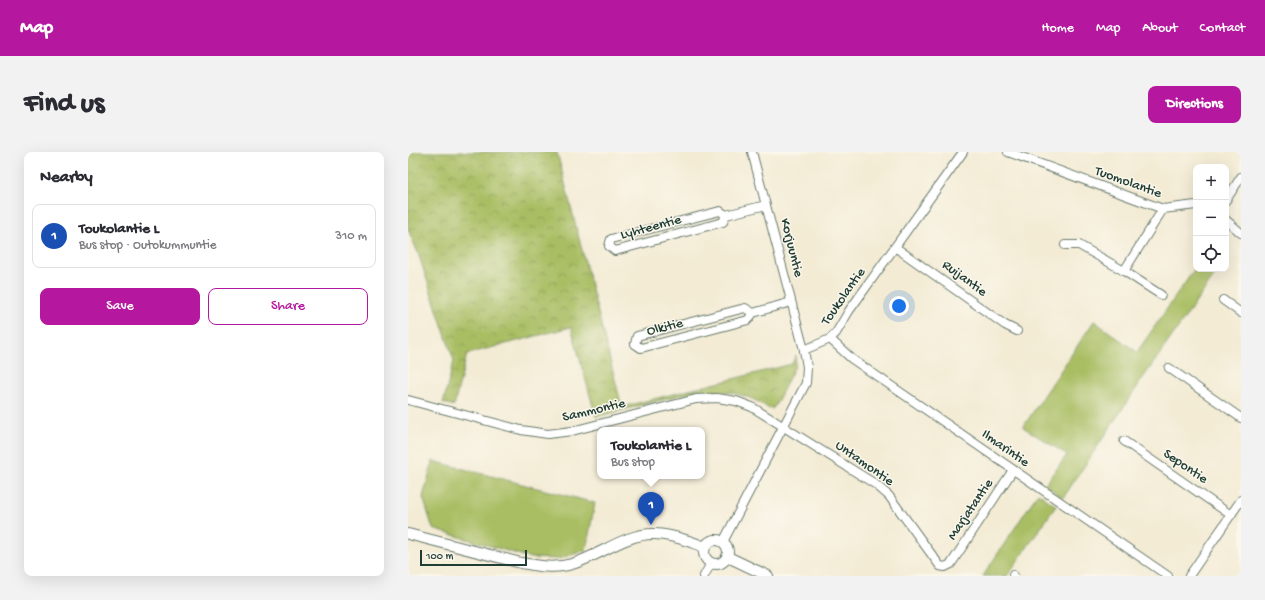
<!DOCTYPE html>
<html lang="en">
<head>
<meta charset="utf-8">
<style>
  :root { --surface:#fff; --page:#f2f2f3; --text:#2b2b33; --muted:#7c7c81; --line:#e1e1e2; --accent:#b5179e }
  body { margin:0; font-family:"Gochi Hand",sans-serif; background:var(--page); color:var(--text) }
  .controls { position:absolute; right:12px; top:12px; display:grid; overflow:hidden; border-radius:8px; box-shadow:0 4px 16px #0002 }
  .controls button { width:36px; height:36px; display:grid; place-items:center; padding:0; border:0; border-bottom:1px solid var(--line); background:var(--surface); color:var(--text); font:20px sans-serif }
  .scale { position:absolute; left:12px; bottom:10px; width:107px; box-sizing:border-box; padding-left:4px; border:2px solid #1f3d34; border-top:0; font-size:11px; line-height:14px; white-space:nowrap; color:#1f3d34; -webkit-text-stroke:3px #fbf7ec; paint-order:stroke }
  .you { position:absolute; left:491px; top:154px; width:14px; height:14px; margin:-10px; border:3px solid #fff; border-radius:50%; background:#1a73e8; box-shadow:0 0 0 6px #1a73e833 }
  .badge { display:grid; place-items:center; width:26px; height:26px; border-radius:50%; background:var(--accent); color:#fff; font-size:13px; font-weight:700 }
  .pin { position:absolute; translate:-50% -33px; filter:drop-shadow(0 1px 2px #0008) }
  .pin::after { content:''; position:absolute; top:21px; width:14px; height:12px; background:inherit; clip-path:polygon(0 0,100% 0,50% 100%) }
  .popup { position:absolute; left:189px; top:275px; width:108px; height:52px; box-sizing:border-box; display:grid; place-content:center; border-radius:8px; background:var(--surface); filter:drop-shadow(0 1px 3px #0005); font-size:13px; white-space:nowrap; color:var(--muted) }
  .popup b { font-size:15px; color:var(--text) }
  .popup::after { content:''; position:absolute; left:50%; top:100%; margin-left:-8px; border:8px solid transparent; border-top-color:var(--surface) }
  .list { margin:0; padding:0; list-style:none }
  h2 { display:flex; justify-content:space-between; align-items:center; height:52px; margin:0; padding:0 16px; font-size:17px }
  h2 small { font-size:13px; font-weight:400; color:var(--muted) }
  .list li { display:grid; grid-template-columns:26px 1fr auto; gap:12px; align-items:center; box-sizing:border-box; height:64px; margin:0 8px 8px; padding:0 8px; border:1px solid var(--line); border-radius:8px }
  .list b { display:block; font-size:15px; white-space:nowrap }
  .list p { margin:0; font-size:13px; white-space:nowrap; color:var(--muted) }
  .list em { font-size:13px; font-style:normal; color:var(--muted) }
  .actions { display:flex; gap:8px; padding:12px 16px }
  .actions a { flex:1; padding:9px 0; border:1px solid var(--accent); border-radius:8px; text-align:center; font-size:14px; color:var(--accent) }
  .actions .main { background:var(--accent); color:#fff }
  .icon { flex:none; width:22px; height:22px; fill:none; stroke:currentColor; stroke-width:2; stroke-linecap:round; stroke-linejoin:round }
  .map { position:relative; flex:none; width:833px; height:424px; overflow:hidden; border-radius:8px }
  header { display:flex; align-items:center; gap:24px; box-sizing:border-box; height:56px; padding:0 20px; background:var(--accent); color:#fff }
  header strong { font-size:19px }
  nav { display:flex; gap:22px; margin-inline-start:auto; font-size:14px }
  .intro { display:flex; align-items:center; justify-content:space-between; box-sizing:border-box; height:96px; padding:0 24px }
  h1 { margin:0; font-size:28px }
  .button { padding:10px 18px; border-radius:8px; background:var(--accent); color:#fff; font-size:14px; font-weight:700 }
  main { display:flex; gap:24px; padding:0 24px }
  aside { flex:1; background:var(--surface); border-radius:8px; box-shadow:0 4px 16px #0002 }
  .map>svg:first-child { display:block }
  .green { fill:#a9be63; stroke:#647e4c }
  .park { fill:url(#park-crowns); stroke:#647e4c }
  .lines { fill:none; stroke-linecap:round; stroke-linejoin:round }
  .minor-casing { stroke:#697a6c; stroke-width:10 }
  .major-casing { stroke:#697a6c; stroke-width:12 }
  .minor { stroke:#fff; stroke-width:8 }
  .major { stroke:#fff; stroke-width:10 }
  .labels { text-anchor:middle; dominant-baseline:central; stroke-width:3; stroke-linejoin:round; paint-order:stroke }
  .street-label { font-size:14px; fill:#1f3d34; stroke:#fbf7ec }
</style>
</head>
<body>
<header>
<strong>Map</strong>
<nav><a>Home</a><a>Map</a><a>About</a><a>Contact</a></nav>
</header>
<div class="intro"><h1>Find us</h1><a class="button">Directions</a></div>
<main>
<aside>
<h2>Nearby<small></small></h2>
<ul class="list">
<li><span class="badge" style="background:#1a4fb4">1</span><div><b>Toukolantie L</b><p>Bus stop · Outokummuntie</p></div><em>310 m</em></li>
</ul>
<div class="actions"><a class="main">Save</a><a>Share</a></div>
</aside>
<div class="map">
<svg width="833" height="424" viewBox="0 0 833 424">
  <defs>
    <pattern id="park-crowns" width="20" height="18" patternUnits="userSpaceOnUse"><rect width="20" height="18" fill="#a9be63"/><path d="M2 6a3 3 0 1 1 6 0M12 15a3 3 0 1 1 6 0" fill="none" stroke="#899c52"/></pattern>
  </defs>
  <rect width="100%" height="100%" fill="#fbf7ec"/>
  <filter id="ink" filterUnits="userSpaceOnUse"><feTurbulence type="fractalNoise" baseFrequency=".025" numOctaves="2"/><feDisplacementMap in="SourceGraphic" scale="8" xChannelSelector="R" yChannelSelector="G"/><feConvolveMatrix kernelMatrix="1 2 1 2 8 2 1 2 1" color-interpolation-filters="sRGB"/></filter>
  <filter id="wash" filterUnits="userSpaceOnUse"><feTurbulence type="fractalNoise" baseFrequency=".012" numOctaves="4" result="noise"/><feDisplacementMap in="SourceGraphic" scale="16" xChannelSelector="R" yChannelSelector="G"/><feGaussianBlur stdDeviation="0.9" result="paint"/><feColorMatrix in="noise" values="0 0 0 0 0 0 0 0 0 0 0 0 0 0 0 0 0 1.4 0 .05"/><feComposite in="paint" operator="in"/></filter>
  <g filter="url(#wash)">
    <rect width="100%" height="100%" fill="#f3ebd4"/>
    <g class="green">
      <path d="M788,115V117H811L735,226L655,346L637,333L659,303L615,275L686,169L729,200Z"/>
      <path d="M25,309L187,351L178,398L151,407L123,406L25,377L15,345Z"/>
      <path d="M630,341L648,354L599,424H575Z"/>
    </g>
    <path class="park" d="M0,0H149L214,255L384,212L388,203L387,214L367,254L364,257C356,254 350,249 342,246C322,238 302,238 281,241L188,265L163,175L59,202L46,254L35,251L46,209L10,101L0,77Z"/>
  </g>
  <g filter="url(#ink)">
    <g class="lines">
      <g class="minor-casing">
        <g id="minor">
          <path d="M344,0L396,198"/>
          <path d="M600,0L755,57L788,53"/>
          <path d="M818,48L833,25"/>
          <path d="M318,63L315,70L207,99L201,94L203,87L312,59L318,63L358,53"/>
          <path d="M818,68L833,81"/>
          <path d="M657,93H671L716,119L753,143"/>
          <path d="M487,95L597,173L609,179"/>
          <path d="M716,119L755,57"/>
          <path d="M815,148L833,161"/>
          <path d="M345,161L340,168L233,196L227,192L229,184L337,156L345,161L383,150"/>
          <path d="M422,187L444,207L760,424"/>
          <path d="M761,216L833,266"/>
          <path d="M0,248L113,278L140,282L164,279L288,247L309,246L328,249L344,255L467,332L481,344L532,414L537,415L543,412L605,318"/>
          <path d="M716,289L823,363"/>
          <path d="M315,390L398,231L399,215L396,198L422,187L428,181L441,159L555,0"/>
          <path d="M605,423L606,424"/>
          <path d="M296,424L303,411"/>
          <path d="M781,424L833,348"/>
        </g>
      </g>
      <g class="major-casing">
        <g id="major">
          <path d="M0,382L113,411C130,414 147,417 164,412C192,404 217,381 247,382C265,383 281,389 297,395"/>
          <circle cx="308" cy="400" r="12"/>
          <path d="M320,405L360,424"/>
        </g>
      </g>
      <use href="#minor" class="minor"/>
      <use href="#major" class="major"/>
    </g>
  </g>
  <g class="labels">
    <g class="street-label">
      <text transform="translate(720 31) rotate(20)">Tuomolantie</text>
      <text transform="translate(243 76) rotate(-15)">Lyhteentie</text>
      <text transform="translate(383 96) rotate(76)">Korjuuntie</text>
      <text transform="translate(556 127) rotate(36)">Ruijantie</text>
      <text transform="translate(436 145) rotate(-55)">Toukolantie</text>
      <text transform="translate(257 176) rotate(-14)">Olkitie</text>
      <text transform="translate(186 259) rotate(-13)">Sammontie</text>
      <text transform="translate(597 297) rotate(35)">Ilmarintie</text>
      <text transform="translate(456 312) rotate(35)">Untamontie</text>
      <text transform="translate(777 315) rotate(34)">Sepontie</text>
      <text transform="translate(563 358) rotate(-56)">Marjatantie</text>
    </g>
  </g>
</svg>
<div class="controls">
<button>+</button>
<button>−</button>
<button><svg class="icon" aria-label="locate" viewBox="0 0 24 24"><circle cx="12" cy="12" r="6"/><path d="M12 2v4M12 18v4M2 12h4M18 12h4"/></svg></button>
</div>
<div class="scale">100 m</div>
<div class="you"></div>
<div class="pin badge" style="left:243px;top:373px;background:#1a4fb4">1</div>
<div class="popup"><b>Toukolantie L</b>Bus stop</div>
</div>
</main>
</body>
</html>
